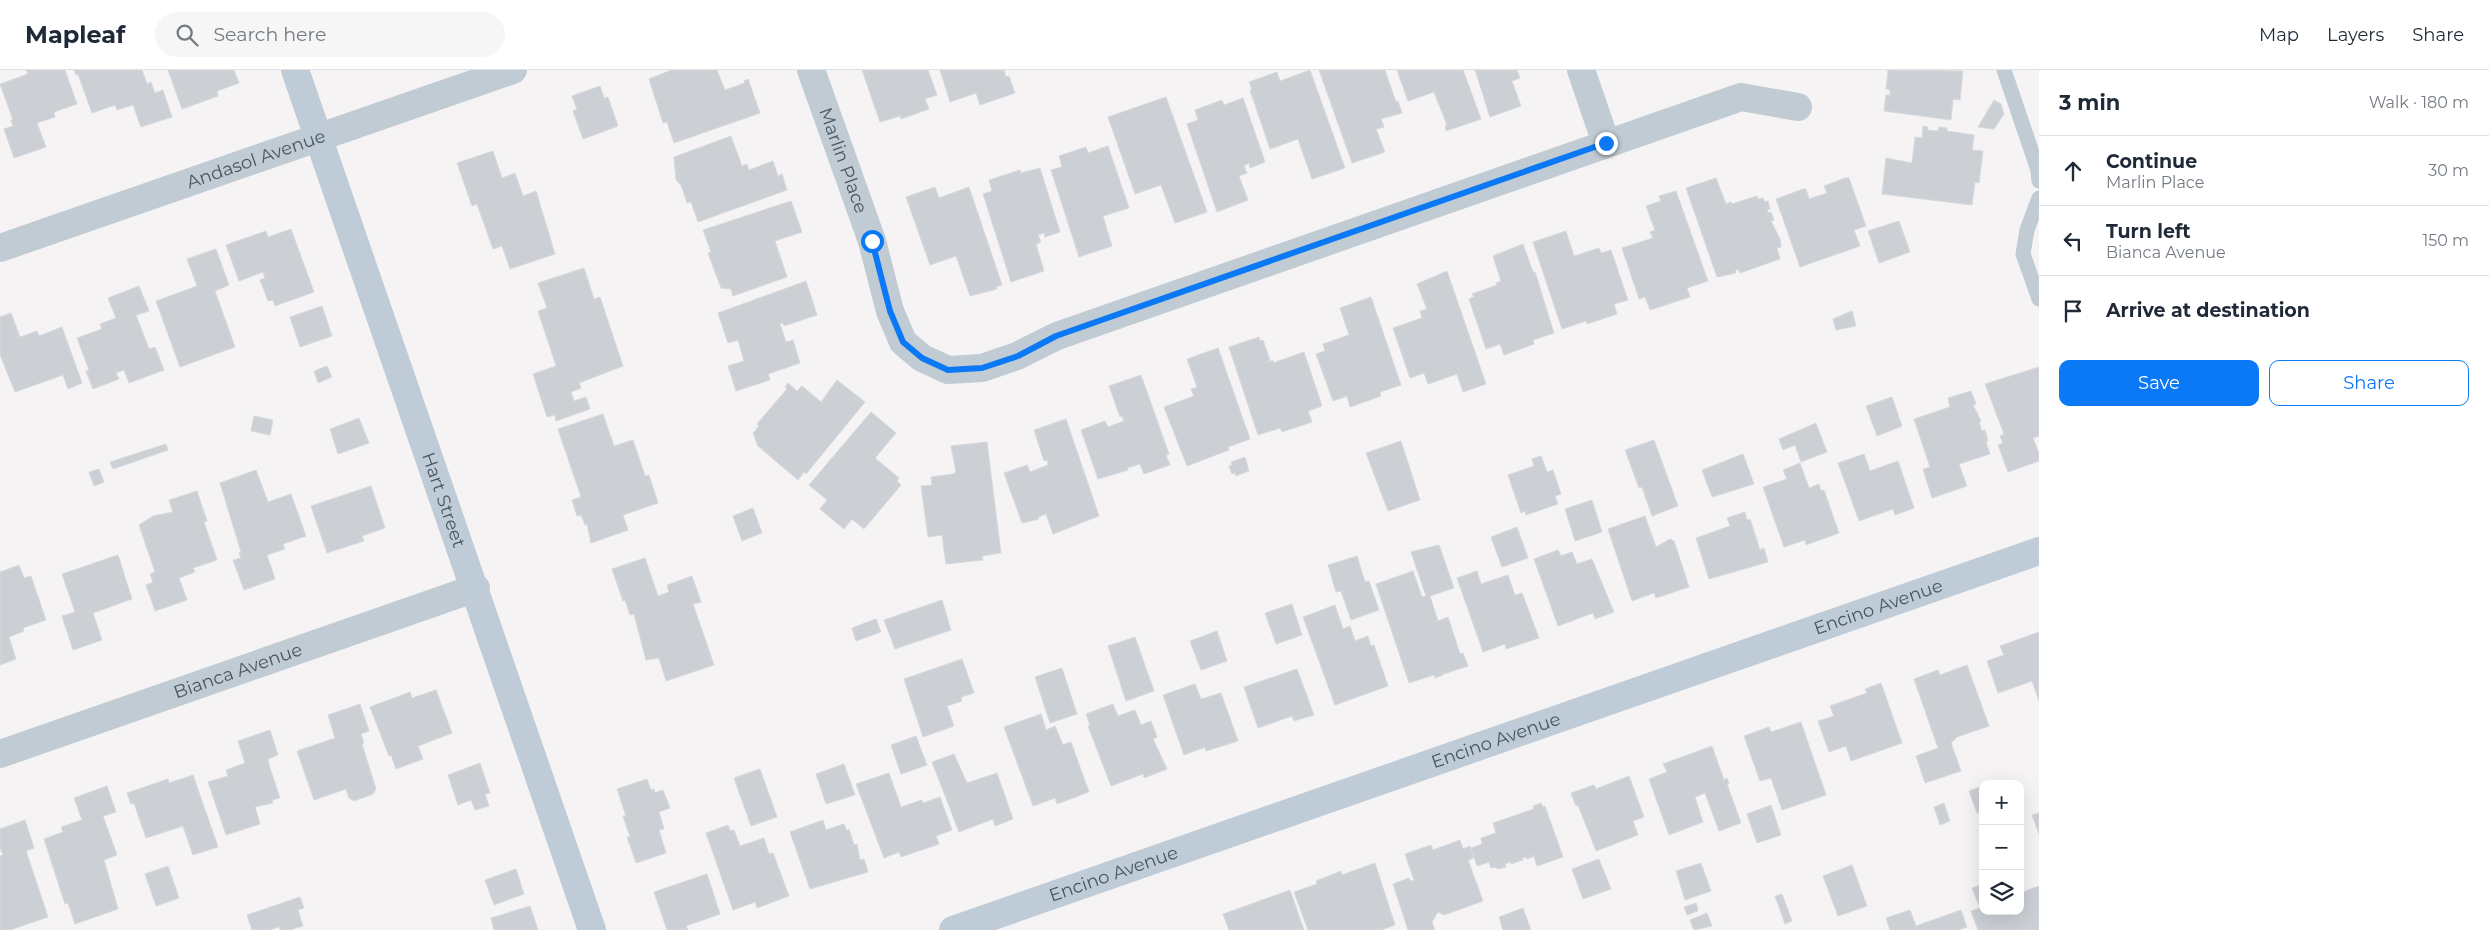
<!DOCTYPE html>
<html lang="en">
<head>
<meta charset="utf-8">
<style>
  :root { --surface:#fff; --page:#f6f6f7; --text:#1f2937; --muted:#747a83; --line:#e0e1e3; --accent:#0b79f6 }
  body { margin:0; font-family:Montserrat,sans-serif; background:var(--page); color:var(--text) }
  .controls { position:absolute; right:15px; bottom:15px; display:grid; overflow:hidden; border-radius:10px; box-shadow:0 5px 20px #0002 }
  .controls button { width:45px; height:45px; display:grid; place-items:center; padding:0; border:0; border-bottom:1px solid var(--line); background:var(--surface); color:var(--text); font:25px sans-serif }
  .stop { position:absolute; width:15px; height:15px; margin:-11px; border:4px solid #0b79f6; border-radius:50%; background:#fff }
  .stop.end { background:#0b79f6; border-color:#fff; box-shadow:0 1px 5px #0008 }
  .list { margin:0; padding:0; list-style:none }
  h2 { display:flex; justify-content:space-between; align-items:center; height:65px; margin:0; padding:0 20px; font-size:21px }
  h2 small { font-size:16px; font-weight:400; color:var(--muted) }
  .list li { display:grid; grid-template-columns:32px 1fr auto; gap:15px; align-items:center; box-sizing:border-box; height:70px; padding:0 20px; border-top:1px solid var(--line) }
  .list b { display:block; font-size:19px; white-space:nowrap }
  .list p { margin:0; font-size:16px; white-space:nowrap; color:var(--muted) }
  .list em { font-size:16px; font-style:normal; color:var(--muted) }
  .actions { display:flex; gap:10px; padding:15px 20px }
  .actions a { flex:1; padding:11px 0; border:1px solid var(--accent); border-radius:10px; text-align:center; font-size:18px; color:var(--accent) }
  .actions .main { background:var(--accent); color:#fff }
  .icon { flex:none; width:28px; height:28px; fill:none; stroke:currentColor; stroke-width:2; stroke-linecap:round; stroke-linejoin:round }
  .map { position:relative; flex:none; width:2039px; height:860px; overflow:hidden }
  header { display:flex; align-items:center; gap:30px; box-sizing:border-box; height:70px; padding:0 25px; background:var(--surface); border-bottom:1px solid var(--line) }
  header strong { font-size:24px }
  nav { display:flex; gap:28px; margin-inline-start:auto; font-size:18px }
  .search { width:350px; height:45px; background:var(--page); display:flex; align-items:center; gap:12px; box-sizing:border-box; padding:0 18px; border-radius:28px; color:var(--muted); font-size:19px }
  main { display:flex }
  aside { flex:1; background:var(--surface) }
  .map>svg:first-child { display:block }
  .building { fill:#ccd0d5; stroke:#d6d9de }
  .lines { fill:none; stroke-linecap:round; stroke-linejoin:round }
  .lane { stroke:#c0cbd3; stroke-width:15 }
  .street { stroke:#c0cbd3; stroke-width:28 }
  .secondary { stroke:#bfccd7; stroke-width:28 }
  .route { stroke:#0b79f6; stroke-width:6 }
  .labels { text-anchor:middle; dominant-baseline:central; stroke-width:4.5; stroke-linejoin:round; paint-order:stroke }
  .street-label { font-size:18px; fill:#485763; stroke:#fff }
</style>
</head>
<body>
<header>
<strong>Mapleaf</strong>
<div class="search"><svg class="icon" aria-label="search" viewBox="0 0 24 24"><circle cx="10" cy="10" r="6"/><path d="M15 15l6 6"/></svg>Search here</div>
<nav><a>Map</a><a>Layers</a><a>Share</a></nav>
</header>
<main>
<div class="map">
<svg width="2039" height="860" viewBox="0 0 2039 860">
  <rect width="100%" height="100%" fill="#f5f3f3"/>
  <g class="building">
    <path d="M26,0H65L77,34L54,42L55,47L37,53L46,77L14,88L4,59L13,56L11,50H13L0,14L28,4Z"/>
    <path d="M74,0H142L147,14L151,12L155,23L163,20L172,47L141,57L133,35L117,40L115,35L92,43L78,4L76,5Z"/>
    <path d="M168,0H234L239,13L217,21L218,26L182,39Z"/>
    <path d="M671,0H717L725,20L745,13L744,11L748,9L760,43L674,73L667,52L663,53L649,9Z"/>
    <path d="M862,0H928L937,25L925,29L929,39L901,49L900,46L880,52Z"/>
    <path d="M940,0H1004L1006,7L1009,6L1015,23L980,35L976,23L950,32Z"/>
    <path d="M1310,0L1345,98L1312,109L1298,69L1270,79L1250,20H1252L1249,12L1277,2L1280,11Z"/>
    <path d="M1319,0H1385L1396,32L1398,31L1402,43L1381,49L1384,57L1376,59L1385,82L1352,93Z"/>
    <path d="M1397,0H1463L1481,49L1446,61L1445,56L1447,55L1434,22L1408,31Z"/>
    <path d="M1475,0H1517L1520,8L1512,11L1521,36L1490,47Z"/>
    <path d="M1888,0L1963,1L1960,30L1953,29L1951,50L1884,41L1886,25H1890V20L1886,19Z"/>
    <path d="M600,16L604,28L608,27L618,56L583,69L573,41L577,39L572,26Z"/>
    <path d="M1166,27L1207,142L1175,153L1161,115L1135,124L1108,47Z"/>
    <path d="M1243,28L1265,92L1250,98L1249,93L1244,96L1247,103L1239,106L1248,130L1217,142L1187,54L1198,50L1195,40L1222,30L1224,35Z"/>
    <path d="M1994,30L2001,34L2004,44L1994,59L1978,57Z"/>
    <path d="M1923,56L1928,57L1927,60L1938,61L1939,57L1947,58V61L1974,65L1972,80L1983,81L1979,113L1975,112L1972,135L1882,124L1886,88L1912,93L1915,67L1922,68Z"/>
    <path d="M731,66L742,96L747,94L749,100L773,91L778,106L782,104L787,120L698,152L691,132L687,133L681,115L676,110L674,87Z"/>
    <path d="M1108,76L1129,138L1103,146L1112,176L1079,187L1051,100L1062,97L1059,86L1086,77L1088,83Z"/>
    <path d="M493,81L502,108L515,103L523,126L536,121L555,184L510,199L502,176L493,179L477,134L472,136L457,93Z"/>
    <path d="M1040,98L1060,162L1045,167L1044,163L1038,165L1041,172L1036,174L1044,201L1011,212L983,124L992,121L989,110L1020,100L1021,103Z"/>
    <path d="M1716,108L1726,134L1731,132L1732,134L1757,126L1758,129L1763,128L1765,132L1768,131L1770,139L1767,140L1768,143L1771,142L1774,150L1771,151L1780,169L1781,177L1777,178L1780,189L1740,203L1738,199L1735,201L1736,203L1717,207L1686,118Z"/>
    <path d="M1845,108H1849L1866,156L1854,160L1860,176L1800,197L1776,129L1803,119H1806L1809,129L1827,123L1824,116Z"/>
    <path d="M935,117L939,128L969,117L1002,215L996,217L997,219L970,226L956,186L930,195L906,127Z"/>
    <path d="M1676,121L1708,211L1687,218L1690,227L1650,240L1645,227L1639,229L1622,178L1653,168L1650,162L1655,160L1646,136L1661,131L1659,126Z"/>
    <path d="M791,131L802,162L775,171L787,207L733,226L731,219L721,218L708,183L711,182L703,160Z"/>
    <path d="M1899,151L1910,182L1879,193L1868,161Z"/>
    <path d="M291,159L314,222L275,236L273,230L268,231L260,210L265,208L263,202L239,211L226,175L266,161L268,167Z"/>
    <path d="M1566,161L1574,186L1599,178L1601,183L1611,180L1628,230L1614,234L1617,244L1587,254L1586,251L1562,259L1533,172Z"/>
    <path d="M1523,174L1533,202H1535L1554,263L1533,270L1534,274L1504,285L1500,274L1486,279L1469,229L1474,227L1472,224L1497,215L1496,213L1501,211L1493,186Z"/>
    <path d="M216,179L229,215L215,221L235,277L180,297L156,231L197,216L187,189Z"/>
    <path d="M584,198L594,229L600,227L623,296L579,313L581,318L571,322L574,331L586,327L590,339L556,351L555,345L547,347L533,304L556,296L538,241L547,238L538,213Z"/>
    <path d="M1447,201L1486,314L1463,322L1457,304L1428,314L1424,303L1410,308L1393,258L1422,248L1420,241L1427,239L1417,214Z"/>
    <path d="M806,211L817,245L784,256L783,253L780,254L786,272L793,270L800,293L768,304L770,310L736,321L728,296L744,291L738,270L728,273L718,243Z"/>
    <path d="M139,216L149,241L136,245L149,279L155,277L164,300L129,313L124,300L116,303L119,309L93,319L86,301L89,300L77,268L102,259L100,254L116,248L108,228Z"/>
    <path d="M1371,227L1401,315L1380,322L1381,326L1350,337L1347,326L1333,331L1316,284L1325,281L1323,274L1349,265L1340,238Z"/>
    <path d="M322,236L332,266L300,277L290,247Z"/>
    <path d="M1852,241L1856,256L1836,260L1833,249Z"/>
    <path d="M11,243L20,267L37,261L39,266L62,257L82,313L68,319L63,305L15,322L0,285V247Z"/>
    <path d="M1259,267L1260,271L1263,270L1270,290L1266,293L1273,290V293L1304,282L1322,336L1308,341L1312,352L1282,362L1280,358L1258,365L1229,277Z"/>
    <path d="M1218,278L1250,369L1228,377L1229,380L1187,396L1164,337L1194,326L1191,319L1197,317L1187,289Z"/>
    <path d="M327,296L332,307L318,313L314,301Z"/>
    <path d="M2039,297V366L2033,368L2039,383V391L2008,402L1998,375L2003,373L2000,366L2004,364L1985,314Z"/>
    <path d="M1141,305L1169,384L1166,385L1170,395L1144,404L1140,394L1127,398L1128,400L1098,409L1081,360L1105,351L1108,357L1124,351L1122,346L1120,347L1109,316Z"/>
    <path d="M837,310L865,332L806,404L804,402L798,410L758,376L753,363L759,356L757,354L787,319L785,317L788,313L797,321L802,316L821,332Z"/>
    <path d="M1971,321L1976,334L1973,335L1981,351L1979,352L1982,361L1985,360L1988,371L1986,372L1990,384L1959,394L1967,416L1932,428L1923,399L1930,397L1914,349L1950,337L1948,328Z"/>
    <path d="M1892,327L1902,356L1877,366L1866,336Z"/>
    <path d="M871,342L896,363L875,388L899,408L897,411L901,415L864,459L852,449L844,459L820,439L827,430L809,415Z"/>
    <path d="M603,344L614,376L633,370L645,406L649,405L658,433L623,445L628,460L591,473L587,454L585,455L581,445L577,446L572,430L581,427L558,359Z"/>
    <path d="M254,346L273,350L270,365L251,361Z"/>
    <path d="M359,348L369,373L338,384L330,359Z"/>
    <path d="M1066,349L1099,446L1053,464L1046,444L1038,447L1039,449L1022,453L1004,403L1027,395L1030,402L1048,395L1047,390L1044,391L1034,360Z"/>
    <path d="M1816,353L1827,382L1801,392L1795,375L1783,380L1779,369Z"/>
    <path d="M1654,370L1678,436L1652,446L1642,417L1639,418L1625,380Z"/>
    <path d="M1401,371L1420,430L1388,441L1366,383Z"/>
    <path d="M987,372L1001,483L982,486L983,490L946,494L942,465L928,467L921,416L932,415L931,407L953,404L956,402L951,376Z"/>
    <path d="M166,374L168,380L113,399L110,392Z"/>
    <path d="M1743,384L1754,414L1712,427L1702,400Z"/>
    <path d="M1864,384L1870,401L1898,391L1914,438L1895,445L1893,439L1859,451L1838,393Z"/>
    <path d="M1541,386L1547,402L1553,400L1561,424L1555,426L1558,434L1526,445L1525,441L1521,443L1508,405L1534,396L1532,389Z"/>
    <path d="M1245,387L1249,401L1236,406L1235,403L1232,404L1229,396L1232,395L1231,392Z"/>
    <path d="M1800,393L1809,418L1819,414L1821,421L1824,420L1839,463L1806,475L1805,470L1784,477L1763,417L1787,409L1783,400Z"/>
    <path d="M99,399L104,412L94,416L89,402Z"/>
    <path d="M256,400L268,432L291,424L306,466L283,474L285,479L267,485L275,509L244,520L233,490L241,488L239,483L241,482L220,413Z"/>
    <path d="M371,416L385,458L362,466L364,471L327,483L311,436Z"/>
    <path d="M197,421L207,451L204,452L217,490L193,498L195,502L179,508L187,530L155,541L146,515L153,512L150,504L155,502L139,455L153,446L173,442L169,430Z"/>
    <path d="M1592,430L1602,462L1575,471L1565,439Z"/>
    <path d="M753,438L762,463L742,471L733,446Z"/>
    <path d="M1745,442L1747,450L1750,449L1760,480L1764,478L1768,492L1709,509L1696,468L1730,456L1727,448Z"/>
    <path d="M1645,446L1656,477L1670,469L1674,471L1689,517L1656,528L1654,523L1632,531L1608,459Z"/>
    <path d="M1517,457L1528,488L1502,497L1491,467Z"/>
    <path d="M1439,475L1454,518L1430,526L1438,551L1448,547L1460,584L1463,583L1468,596L1444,604L1442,602L1443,605L1435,608L1434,605L1409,613L1376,514L1413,501L1422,527L1426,526L1411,482Z"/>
    <path d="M1558,480L1561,486L1572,482L1577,494L1592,489L1614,542L1595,549L1593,543L1558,556L1534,489Z"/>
    <path d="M118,485L132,529L93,543L102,570L73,580L62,546L75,542L62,504Z"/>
    <path d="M1357,486L1365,512L1369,511L1379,540L1351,550L1341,521L1336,522L1328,495Z"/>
    <path d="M645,488L658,526L669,522L667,515L692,506L701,532L693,534L714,595L666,611L659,588L646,590L634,544L630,545L625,530L623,531L612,499Z"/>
    <path d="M19,495L24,508L31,506L46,550L23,558L24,561L9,567L16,589L0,595V502Z"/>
    <path d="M1477,501L1481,514L1508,505L1515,525L1522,523L1539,568L1506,579L1505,574L1483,582L1457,508Z"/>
    <path d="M942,530L951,560L895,579L884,550Z"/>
    <path d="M1292,534L1302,565L1276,574L1265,543Z"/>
    <path d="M1335,535L1343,559L1350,556L1355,571L1368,566L1371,576L1374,575L1388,616L1335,635L1303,547Z"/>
    <path d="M876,549L881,562L856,571L852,558Z"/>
    <path d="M1217,561L1227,591L1201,600L1190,571Z"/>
    <path d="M2039,562V631L2032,611L1998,623L1987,591L2004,585L2000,576Z"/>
    <path d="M1135,567L1154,621L1126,631L1108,576Z"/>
    <path d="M962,589L974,623L961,627L962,631L947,636L954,656L923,667L904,609Z"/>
    <path d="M1967,595L1989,656L1957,667L1951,673L1961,701L1925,713L1916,686L1938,678L1914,609L1938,600L1940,605Z"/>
    <path d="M1062,598L1077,644L1050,653L1035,607Z"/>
    <path d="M1297,599L1314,645L1294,651L1292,646L1258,658L1244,617Z"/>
    <path d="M1881,613L1902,673L1851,691L1846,676L1829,682L1818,651L1834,646L1830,636L1867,623L1865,619Z"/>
    <path d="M1195,614L1201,629L1221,623L1238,671L1206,681L1205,677L1184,685L1163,625Z"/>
    <path d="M436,620L452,663L418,676L423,689L396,699L391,685L389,686L370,637L410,622L412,628Z"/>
    <path d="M360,634L369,661L361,664L364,673L362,674L376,719L373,724L354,731L349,728L346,719L314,730L297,681L335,668L328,645Z"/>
    <path d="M1113,634L1118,646L1135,640L1141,655L1151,651L1157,667L1153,669L1167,699L1144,708L1143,704L1111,716L1088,656L1090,655L1086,644Z"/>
    <path d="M1041,644L1046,660L1055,656L1063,675L1071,672L1089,722L1057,734L1055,728L1033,736L1004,657Z"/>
    <path d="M1801,652L1826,725L1782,740L1771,708L1760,711L1744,666L1769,657L1771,662Z"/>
    <path d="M270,660L278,685L268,689L269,695L280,728L272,730L273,733L255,737L260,754L226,765L208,712L228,706L226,700L245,693L238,671Z"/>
    <path d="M916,666L927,695L901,704L891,675Z"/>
    <path d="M1712,676L1724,710L1727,708L1729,714H1727L1741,753L1719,761L1705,723L1695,727L1703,752L1669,765L1649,709L1667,702L1663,694Z"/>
    <path d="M954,684L967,713L997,703L1013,749L995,756L993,749L959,762L932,692Z"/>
    <path d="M480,693L490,723L485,724L489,736L475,740L471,730L458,735L448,705Z"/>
    <path d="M844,694L855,725L826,734L816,704Z"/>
    <path d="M760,699L777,747L751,756L734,708Z"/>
    <path d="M889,703L901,737L922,730L923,733L940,727L952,760L936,766L939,774L901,787L899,782L884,788L856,714Z"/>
    <path d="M193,705L218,777L193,785L183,756L146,768L134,733L131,734L127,723L168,709L169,713Z"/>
    <path d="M1629,706L1644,747L1633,751L1638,765L1596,781L1578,735L1576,736L1571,723L1594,715L1596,719Z"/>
    <path d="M647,709L651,720L654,719L655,723L663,720L670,738L659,742L664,759L659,760L666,783L636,793L627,767H630L623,746H626L617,719Z"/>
    <path d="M107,716L116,742L103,746L117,785L104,790L118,839L75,854L68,833L65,834L44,769L63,762L61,757L82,750L74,728Z"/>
    <path d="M1983,716V741L1977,743L1969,721Z"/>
    <path d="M1541,733L1543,737L1545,736L1563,787L1537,796L1533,784L1532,787L1527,789L1526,787L1522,788L1523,790L1511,794L1510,792L1505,794L1506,797L1497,799L1496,797L1491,798L1489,792L1477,796L1471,778L1482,774L1481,768L1496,763L1493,753L1534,739L1533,736Z"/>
    <path d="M1944,733L1950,751L1940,755L1934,737Z"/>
    <path d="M1771,735L1781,765L1757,773L1747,744Z"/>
    <path d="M2039,743V764L2032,745Z"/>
    <path d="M25,750L34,778L26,781L48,847L10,860H0V786L3,785L0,777V759Z"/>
    <path d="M823,750L826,760L844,754L847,761L849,759L854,775L857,774L860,790L864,789L868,802L810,819L790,762Z"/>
    <path d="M728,755L730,761L734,760L740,776L764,768L769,784L773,783L789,826L757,838L755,832L733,840L706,763Z"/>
    <path d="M1460,770L1463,779L1470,776L1474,788L1468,790L1483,831L1444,845L1438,842L1432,852L1435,860H1408L1393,814L1409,808L1410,811L1414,810L1405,784L1431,775L1433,780Z"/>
    <path d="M1599,789L1611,819L1583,829L1572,799Z"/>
    <path d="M1375,793L1395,855L1381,860H1308L1294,822L1317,814L1316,811L1341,801L1342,805Z"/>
    <path d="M1701,793L1711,821L1685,830L1676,801Z"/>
    <path d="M1852,795L1867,836L1838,846L1823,806Z"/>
    <path d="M168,796L179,828L156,836L145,804Z"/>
    <path d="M516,799L524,824L494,835L485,810Z"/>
    <path d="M707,804L720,844L686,856L688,860H667L654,822Z"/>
    <path d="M1983,814V841H2020V823L2039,816V860H1978L1971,841L1980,838L1972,818Z"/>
    <path d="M1290,820L1304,860H1229L1223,844Z"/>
    <path d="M1782,824L1792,851L1785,854L1775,826Z"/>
    <path d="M300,827L304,838L298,840L303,856L290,860H280L279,857L269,860H252L247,845Z"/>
    <path d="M1696,833L1698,841L1687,845L1684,837Z"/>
    <path d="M530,836L538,860H494L491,848Z"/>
    <path d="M1523,838L1531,860H1503L1499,847Z"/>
    <path d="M1910,840L1916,856L1961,840L1967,857L1958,860H1890L1886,848Z"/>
    <path d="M1707,843L1712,856L1694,860L1690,850Z"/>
  </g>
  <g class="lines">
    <g class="lane">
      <path d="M2004,0L2038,100L2039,111"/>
      <path d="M2039,128L2027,160L2023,184L2039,229"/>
    </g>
    <g class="street">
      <path id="s1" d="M811,0L872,171L890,241L903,272L922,288L948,300L982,298L1017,286L1057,266L1741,27L1798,37"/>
      <path d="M1581,0L1606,73"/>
      <path id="s2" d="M0,178L513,0"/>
      <path id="s3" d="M0,684L476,518"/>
    </g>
    <g class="secondary">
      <path id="s4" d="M295,0L592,860"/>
      <path id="s5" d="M953,860L2039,481"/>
    </g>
  </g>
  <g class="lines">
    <path class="route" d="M872,171L890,241L903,272L922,288L948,300L982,298L1018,286L1056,266L1606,73"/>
  </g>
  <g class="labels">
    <g class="street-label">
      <text stroke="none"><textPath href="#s2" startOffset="271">Andasol Avenue</textPath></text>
      <text stroke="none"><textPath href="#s1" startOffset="96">Marlin Place</textPath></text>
      <text stroke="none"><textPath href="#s4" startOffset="455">Hart Street</textPath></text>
      <text stroke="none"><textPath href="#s5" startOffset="980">Encino Avenue</textPath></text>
      <text stroke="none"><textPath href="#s3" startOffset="252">Bianca Avenue</textPath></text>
      <text stroke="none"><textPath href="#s5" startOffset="575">Encino Avenue</textPath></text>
      <text stroke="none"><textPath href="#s5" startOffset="170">Encino Avenue</textPath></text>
    </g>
  </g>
</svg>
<div class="controls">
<button>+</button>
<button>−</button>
<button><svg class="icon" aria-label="layers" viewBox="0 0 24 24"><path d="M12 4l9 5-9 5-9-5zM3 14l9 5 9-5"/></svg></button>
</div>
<div class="stop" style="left:872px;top:171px"></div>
<div class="stop end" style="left:1606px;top:73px"></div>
</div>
<aside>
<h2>3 min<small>Walk · 180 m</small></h2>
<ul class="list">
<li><svg class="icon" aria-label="ahead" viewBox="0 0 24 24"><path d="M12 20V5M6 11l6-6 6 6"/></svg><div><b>Continue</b><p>Marlin Place</p></div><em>30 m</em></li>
<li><svg class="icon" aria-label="left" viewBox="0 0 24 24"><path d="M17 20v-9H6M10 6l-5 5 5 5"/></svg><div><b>Turn left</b><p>Bianca Avenue</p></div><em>150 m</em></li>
<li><svg class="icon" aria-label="arrive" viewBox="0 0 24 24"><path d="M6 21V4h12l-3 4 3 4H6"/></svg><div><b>Arrive at destination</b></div></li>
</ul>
<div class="actions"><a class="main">Save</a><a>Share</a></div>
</aside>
</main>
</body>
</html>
